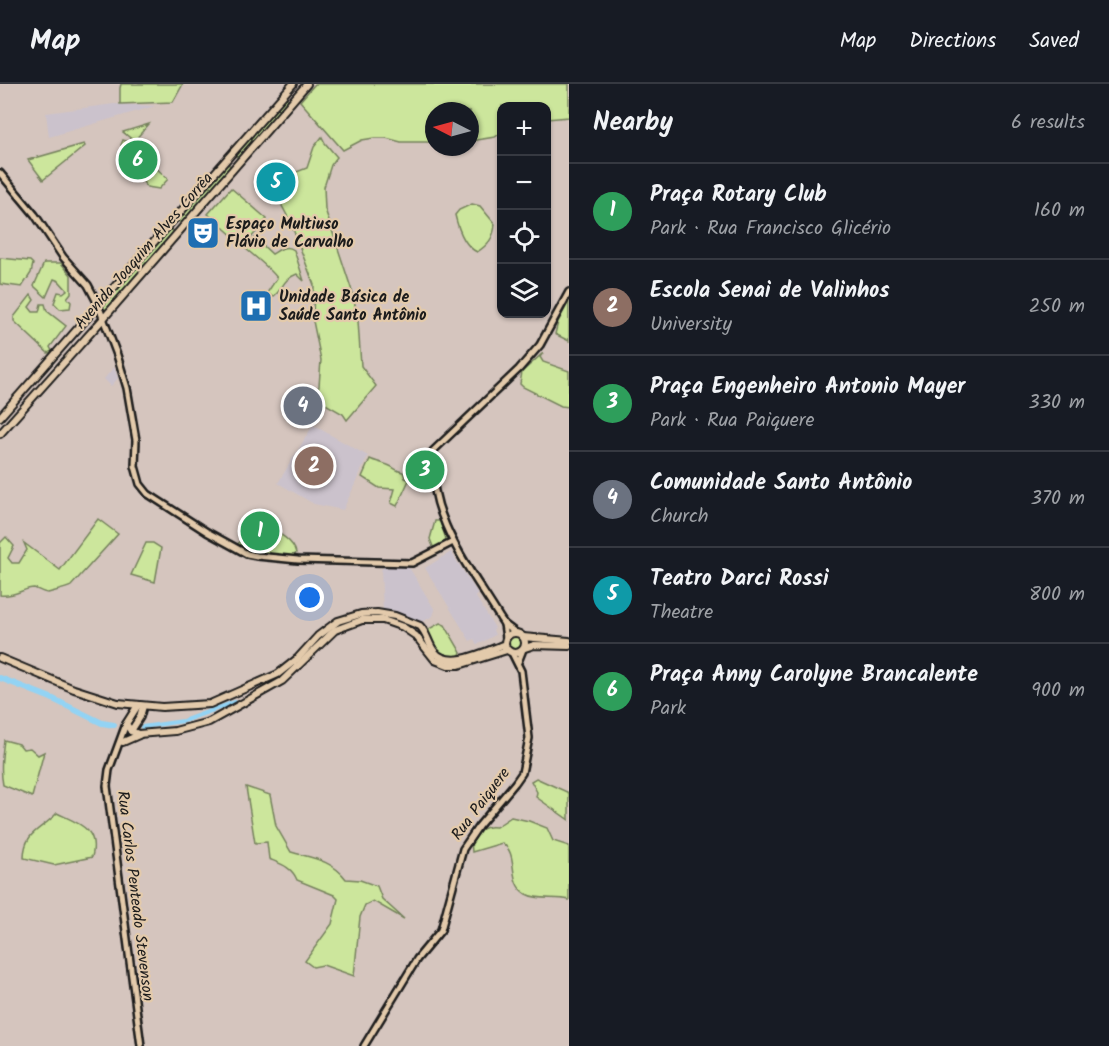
<!DOCTYPE html>
<html lang="en">
<head>
<meta charset="utf-8">
<style>
  :root { --surface:#171b24; --page:#242831; --text:#f1f3f6; --muted:#9ea1a6; --line:#363941; --accent:#db2777 }
  body { margin:0; font-family:Kalam,sans-serif; background:var(--page); color:var(--text) }
  .controls { position:absolute; right:18px; top:18px; display:grid; overflow:hidden; border-radius:12px; box-shadow:0 2px 4px #0004 }
  .controls button { width:54px; height:54px; display:grid; place-items:center; padding:0; border:0; border-bottom:2px solid var(--line); background:var(--surface); color:var(--text); font:30px sans-serif }
  .compass { position:absolute; left:425px; top:18px; width:54px; height:54px; border-radius:50%; background:var(--surface); box-shadow:0 2px 4px #0004; rotate:276deg }
  .you { position:absolute; left:310px; top:514px; width:21px; height:21px; margin:-15px; border:4px solid #fff; border-radius:50%; background:#1a73e8; box-shadow:0 0 0 9px #1a73e833 }
  .badge { display:grid; place-items:center; width:39px; height:39px; border-radius:50%; background:var(--accent); color:#fff; font-size:20px; font-weight:700 }
  .pin { position:absolute; translate:-50% -50%; border:3px solid #fff; box-shadow:0 2px 6px #0006 }
  .list { margin:0; padding:0; list-style:none }
  h2 { display:flex; justify-content:space-between; align-items:center; height:78px; margin:0; padding:0 24px; font-size:26px }
  h2 small { font-size:20px; font-weight:400; color:var(--muted) }
  .list li { display:grid; grid-template-columns:39px 1fr auto; gap:18px; align-items:center; box-sizing:border-box; height:96px; padding:0 24px; border-top:2px solid var(--line) }
  .list b { display:block; font-size:22px; white-space:nowrap }
  .list p { margin:0; font-size:20px; white-space:nowrap; color:var(--muted) }
  .list em { font-size:20px; font-style:normal; color:var(--muted) }
  .icon { flex:none; width:33px; height:33px; fill:none; stroke:currentColor; stroke-width:2; stroke-linecap:round; stroke-linejoin:round }
  .map { position:relative; flex:none; width:569px; height:962px; overflow:hidden }
  header { display:flex; align-items:center; gap:36px; box-sizing:border-box; height:84px; padding:0 30px; background:var(--surface); border-bottom:2px solid var(--line) }
  header strong { font-size:28px }
  nav { display:flex; gap:33px; margin-inline-start:auto; font-size:21px }
  main { display:flex }
  aside { flex:1; background:var(--surface) }
  .map>svg:first-child { display:block }
  .built { fill:#cbc2cc }
  .green { fill:#cce69c; stroke:#74815c; stroke-width:1.5 }
  .lines { fill:none; stroke-linecap:round; stroke-linejoin:round }
  .canal { stroke:#92d3f4; stroke-width:4 }
  .river { stroke:#92d3f4; stroke-width:6 }
  .tertiary-casing { stroke:#1c1c1c; stroke-width:10 }
  .secondary-casing { stroke:#1c1c1c; stroke-width:10 }
  .tertiary { stroke:#e3caab; stroke-width:5 }
  .secondary { stroke:#e3caab; stroke-width:6 }
  .labels { text-anchor:middle; dominant-baseline:central; stroke-width:4.5; stroke-linejoin:round; paint-order:stroke }
  .poi-label { font-size:16px; font-weight:bold; fill:#1c1c1c; stroke:#e3caab; text-anchor:start }
  .street-label { font-size:16px; fill:#1c1c1c; stroke:#e3caab }
</style>
</head>
<body>
<header>
<strong>Map</strong>
<nav><a>Map</a><a>Directions</a><a>Saved</a></nav>
</header>
<main>
<div class="map">
<svg width="569" height="962" viewBox="0 0 569 962">
  <rect width="100%" height="100%" fill="#d5c5be"/>
  <filter id="ink" filterUnits="userSpaceOnUse"><feTurbulence type="fractalNoise" baseFrequency=".0167" numOctaves="2"/><feDisplacementMap in="SourceGraphic" scale="12" xChannelSelector="R" yChannelSelector="G"/><feConvolveMatrix kernelMatrix="1 2 1 2 8 2 1 2 1" color-interpolation-filters="sRGB"/></filter>
  <g filter="url(#ink)">
    <g class="built">
      <path d="M114,20L155,22L49,53L46,29Z"/>
      <path d="M114,283L118,294L111,302L104,295Z"/>
      <path d="M313,341L368,372L343,426L314,420L278,399Z"/>
      <path d="M451,468L478,510L476,513L495,544L493,546L495,551L477,561L474,555L470,557L425,484Z"/>
      <path d="M406,482L410,485L435,526L433,532L422,538L413,537L383,526L381,486L384,483Z"/>
    </g>
    <g class="green">
      <path d="M121,0H183L173,18L120,20V4Z"/>
      <path d="M315,0H569V33L547,35L546,22H502L501,49L495,53L470,57V27H434V58H401L386,54H374L362,56L343,66L300,17Z"/>
      <path d="M285,14H287L289,18L239,75L235,71Z"/>
      <path d="M149,40L134,57L123,48Z"/>
      <path d="M322,53L325,59L337,73L331,81L324,103L325,125L353,210L358,237L361,282L376,302L347,336L343,330L315,314L319,302L321,276L313,237L314,201L290,137L281,120L294,89L307,84L314,63Z"/>
      <path d="M123,56L128,58L168,95L159,105L147,103L130,81L121,61Z"/>
      <path d="M84,60L85,62L43,96L28,76Z"/>
      <path d="M228,79L231,84L182,141L179,138V134Z"/>
      <path d="M231,104L267,135L244,162L208,130Z"/>
      <path d="M472,120L480,122L495,140C494,154 488,161 477,168C464,162 458,144 455,131L459,126Z"/>
      <path d="M170,145L175,148L107,227H104L102,223Z"/>
      <path d="M255,154L272,170C279,166 286,160 294,166L304,197L297,190C281,196 284,205 273,213L267,209L277,194C272,186 254,172 245,164Z"/>
      <path d="M0,174L30,177L33,180L31,189L22,203L0,200Z"/>
      <path d="M44,179H61L71,191V209L67,214L71,218L70,224L60,225L54,219L58,208L63,209L67,206L59,197L54,195L46,213L34,202Z"/>
      <path d="M31,211L34,216L29,223L33,228H39L41,220H45L47,227L66,242L50,263L52,267L48,269L14,237V233Z"/>
      <path d="M569,217V257L555,250L558,238Z"/>
      <path d="M543,269L540,273L543,278L569,287V323L561,322L523,303L520,300L522,288Z"/>
      <path d="M370,375C376,378 384,379 390,382C395,384 396,387 403,388L405,394L409,396L397,422L391,419L395,405L379,404L362,393Z"/>
      <path d="M98,435L118,450L71,502C68,504 51,508 48,509C43,509 38,505 34,504C23,504 16,513 0,511V459L6,453L14,462L8,474L12,479H19L27,466L24,459L60,486Z"/>
      <path d="M253,437H257C270,445 293,454 296,469L293,473L263,471L239,464L238,460Z"/>
      <path d="M435,437H440L447,458L434,465L430,455Z"/>
      <path d="M146,459H153L161,464L155,498L131,491Z"/>
      <path d="M440,539L445,541L459,565L461,569L458,573C438,573 436,566 428,550L429,545Z"/>
      <circle cx="515" cy="559" r="8"/>
      <path d="M4,656L19,660L23,665L30,664L38,671L44,668L32,713L3,701C0,686 2,671 4,656Z"/>
      <path d="M536,694L569,709V736L536,713L537,708L531,697Z"/>
      <path d="M246,703L270,711L276,742L291,768C312,774 332,776 346,795L360,796L377,802L382,815L404,835L373,817L365,821L360,833L354,892L323,881L313,883L305,877L332,840L338,815L334,811L297,796C292,783 281,780 269,775L267,758L255,759Z"/>
      <path d="M57,729C80,740 99,745 92,773L54,781L24,774C24,747 42,746 57,729Z"/>
      <path d="M511,733L529,737L547,744L553,757L569,762V816C556,812 538,817 526,810C506,798 520,770 502,759L472,768L471,756C478,747 484,741 496,743Z"/>
    </g>
    <g class="lines">
      <path class="canal" d="M142,643L183,637L235,618"/>
      <path class="river" d="M0,594L51,614L102,639L114,641"/>
      <g class="tertiary-casing">
        <g id="tertiary">
          <path d="M0,89L35,131L63,173L88,201L97,218L117,271L127,304L136,356L135,382L140,400L148,410L207,448L247,470L257,472L298,476L412,479L453,458"/>
          <path d="M504,540L506,554"/>
          <path d="M516,549L504,540L500,534C469,483 426,431 433,367L519,285L540,261L569,208"/>
          <path d="M518,578L522,568"/>
          <path d="M126,640L109,686L107,702L141,962"/>
          <path d="M364,962L417,875L441,846L463,765L478,743L515,699L522,689L529,654L521,587L512,569"/>
        </g>
      </g>
      <g class="secondary-casing">
        <g id="secondary">
          <path d="M0,333L293,0"/>
          <path d="M0,350L103,235L307,0"/>
          <circle cx="515" cy="559" r="10"/>
          <path d="M523,553L569,557"/>
          <path d="M525,564L534,561L569,562"/>
          <path d="M0,574L74,605L118,619L162,623L210,620L278,590L297,575L318,552L338,537L361,530L377,529L395,532L420,542C427,549 428,559 434,567C449,587 486,567 505,560"/>
          <path d="M131,647L138,650L175,647L209,638L282,597L335,546L362,536H383L403,543L416,552L435,576L448,581H459L507,566"/>
          <path d="M131,647L126,640L138,621"/>
          <path d="M131,647L140,633L143,622"/>
          <path d="M123,658L139,651"/>
        </g>
      </g>
      <use href="#tertiary" class="tertiary"/>
      <use href="#secondary" class="secondary"/>
    </g>
  </g>
  <defs>
    <g id="theatre-square" transform="scale(1.725)"><rect x="-9" y="-9" width="18" height="18" rx="4" fill="#1f6fb2" stroke="#e3caab"/><path d="M-5-5.5Q0-4 5-5.5V0Q5 5 0 6Q-5 5-5 0ZM-3.3-2.5H-1v1.5H-3.3ZM1-2.5H3.3v1.5H1ZM-2.8 1Q0 5.5 2.8 1Z" fill="#fff"/></g>
    <g id="hospital-square" transform="scale(1.725)"><rect x="-9" y="-9" width="18" height="18" rx="4" fill="#1f6fb2" stroke="#e3caab"/><path d="M-5-5h3v3.5h4V-5h3V5h-3V1.5h-4V5h-3Z" fill="#fff"/></g>
  </defs>
  <g fill-rule="evenodd">
    <use href="#theatre-square" x="203" y="149"/>
    <use href="#hospital-square" x="256" y="222"/>
  </g>
  <g class="labels">
    <g class="poi-label">
      <text x="226" y="140">Espaço Multiuso<tspan x="226" dy="18">Flávio de Carvalho</tspan></text>
      <text x="279" y="213">Unidade Básica de<tspan x="279" dy="18">Saúde Santo Antônio</tspan></text>
    </g>
    <g class="street-label">
      <text transform="translate(144 167) rotate(-49)">Avenida Joaquim Alves Corrêa</text>
      <text transform="translate(481 720) rotate(-53)">Rua Paiquere</text>
      <text transform="translate(135 812) rotate(83)">Rua Carlos Penteado Stevenson</text>
    </g>
  </g>
</svg>
<div class="controls">
<button>+</button>
<button>−</button>
<button><svg class="icon" aria-label="locate" viewBox="0 0 24 24"><circle cx="12" cy="12" r="6"/><path d="M12 2v4M12 18v4M2 12h4M18 12h4"/></svg></button>
<button><svg class="icon" aria-label="layers" viewBox="0 0 24 24"><path d="M12 4l9 5-9 5-9-5zM3 14l9 5 9-5"/></svg></button>
</div>
<svg class="compass" viewBox="-18 -18 36 36"><path d="M0-13l5 13h-10z" fill="#e53935"/><path d="M0 13l5-13h-10z" fill="#9ea1a6"/></svg>
<div class="you"></div>
<div class="pin badge" style="left:260px;top:447px;background:#2e9e5b">1</div>
<div class="pin badge" style="left:314px;top:382px;background:#8d6e63">2</div>
<div class="pin badge" style="left:425px;top:386px;background:#2e9e5b">3</div>
<div class="pin badge" style="left:303px;top:322px;background:#6b7280">4</div>
<div class="pin badge" style="left:276px;top:98px;background:#0f9aa8">5</div>
<div class="pin badge" style="left:138px;top:76px;background:#2e9e5b">6</div>
</div>
<aside>
<h2>Nearby<small>6 results</small></h2>
<ul class="list">
<li><span class="badge" style="background:#2e9e5b">1</span><div><b>Praça Rotary Club</b><p>Park · Rua Francisco Glicério</p></div><em>160 m</em></li>
<li><span class="badge" style="background:#8d6e63">2</span><div><b>Escola Senai de Valinhos</b><p>University</p></div><em>250 m</em></li>
<li><span class="badge" style="background:#2e9e5b">3</span><div><b>Praça Engenheiro Antonio Mayer</b><p>Park · Rua Paiquere</p></div><em>330 m</em></li>
<li><span class="badge" style="background:#6b7280">4</span><div><b>Comunidade Santo Antônio</b><p>Church</p></div><em>370 m</em></li>
<li><span class="badge" style="background:#0f9aa8">5</span><div><b>Teatro Darci Rossi</b><p>Theatre</p></div><em>800 m</em></li>
<li><span class="badge" style="background:#2e9e5b">6</span><div><b>Praça Anny Carolyne Brancalente</b><p>Park</p></div><em>900 m</em></li>
</ul>
</aside>
</main>
</body>
</html>
